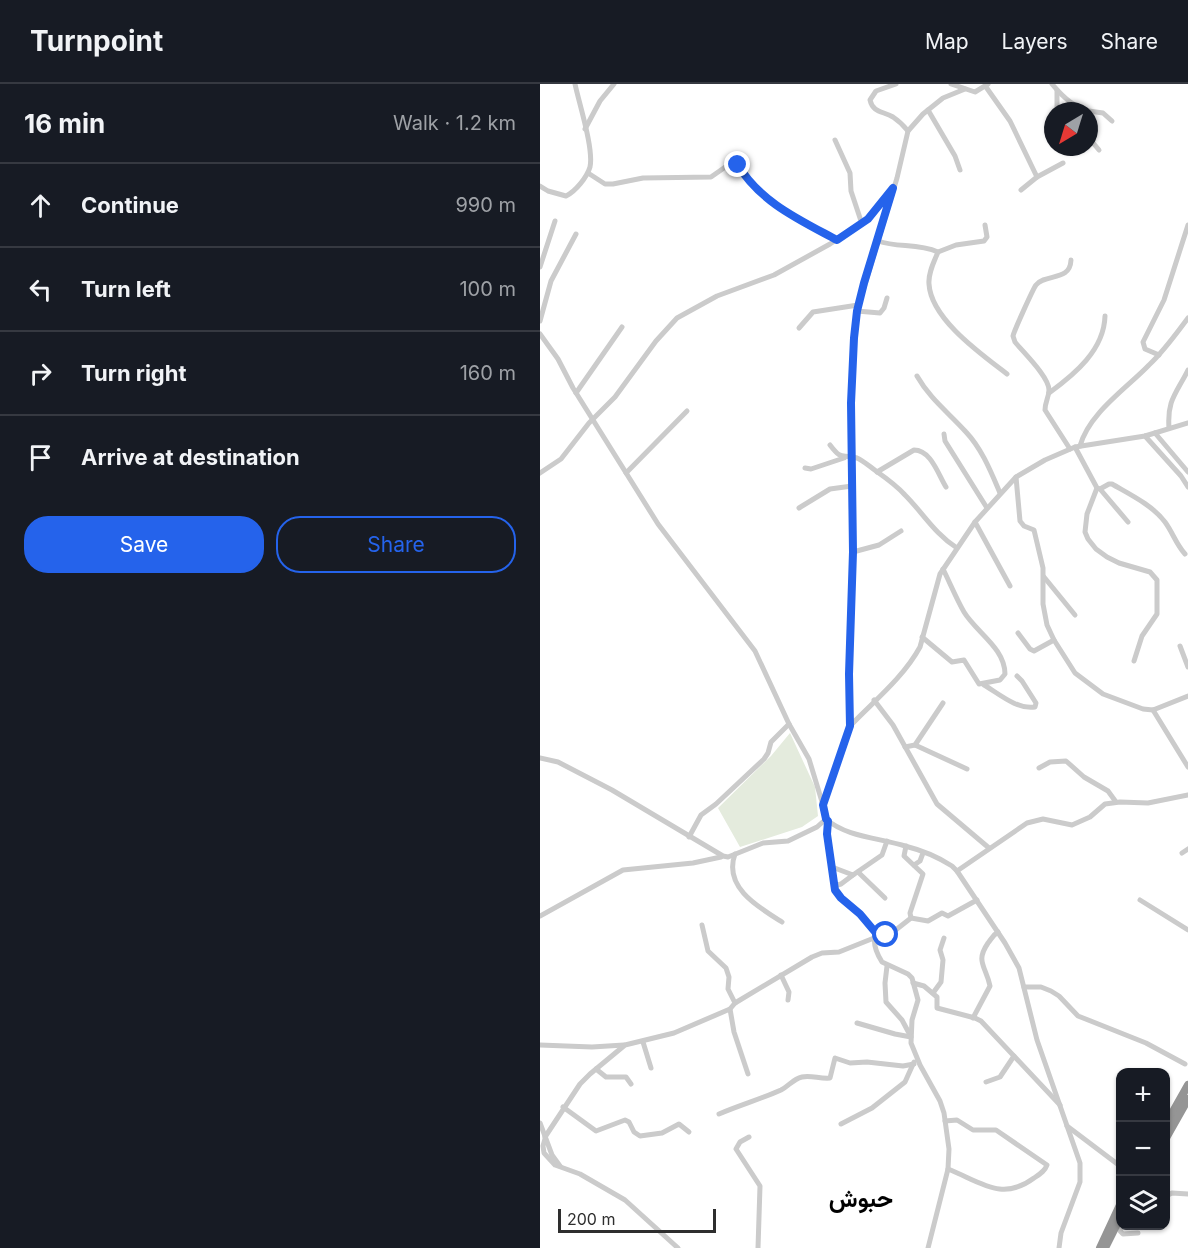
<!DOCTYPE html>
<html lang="en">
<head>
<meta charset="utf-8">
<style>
  :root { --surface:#171b24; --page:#20242c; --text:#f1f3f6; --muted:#9ea1a6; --line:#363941; --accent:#2563eb }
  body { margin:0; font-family:Inter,Vazirmatn,sans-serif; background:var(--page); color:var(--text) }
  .controls { position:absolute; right:18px; bottom:18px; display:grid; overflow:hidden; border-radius:12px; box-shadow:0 2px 4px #0004 }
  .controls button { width:54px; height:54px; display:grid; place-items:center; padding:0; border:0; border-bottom:2px solid var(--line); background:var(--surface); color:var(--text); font:30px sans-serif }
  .compass { position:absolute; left:504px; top:18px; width:54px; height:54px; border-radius:50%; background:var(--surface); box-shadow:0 2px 4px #0004; rotate:218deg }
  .scale { position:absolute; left:18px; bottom:15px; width:158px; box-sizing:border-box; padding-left:6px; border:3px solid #2e2e2e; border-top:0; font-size:16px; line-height:21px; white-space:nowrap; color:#2e2e2e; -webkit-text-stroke:4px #fff; paint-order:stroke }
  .stop { position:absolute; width:18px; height:18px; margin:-14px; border:4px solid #2563eb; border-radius:50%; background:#fff }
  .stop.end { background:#2563eb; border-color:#fff; box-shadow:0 2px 6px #0008 }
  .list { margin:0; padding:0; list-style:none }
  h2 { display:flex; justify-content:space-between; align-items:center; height:78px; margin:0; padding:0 24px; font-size:26px }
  h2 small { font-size:20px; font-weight:400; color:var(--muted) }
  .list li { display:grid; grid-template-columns:39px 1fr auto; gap:18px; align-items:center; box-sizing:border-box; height:84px; padding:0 24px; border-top:2px solid var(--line) }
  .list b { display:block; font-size:22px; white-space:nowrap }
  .list em { font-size:20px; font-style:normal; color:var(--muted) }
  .actions { display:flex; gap:12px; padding:18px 24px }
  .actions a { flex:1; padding:14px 0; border:2px solid var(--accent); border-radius:24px; text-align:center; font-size:21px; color:var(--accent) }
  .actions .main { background:var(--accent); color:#fff }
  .icon { flex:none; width:33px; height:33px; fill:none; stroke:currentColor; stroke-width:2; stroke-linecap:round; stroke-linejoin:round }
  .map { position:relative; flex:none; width:648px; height:1164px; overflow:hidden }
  header { display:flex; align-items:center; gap:36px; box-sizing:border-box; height:84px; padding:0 30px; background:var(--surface); border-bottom:2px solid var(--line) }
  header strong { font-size:28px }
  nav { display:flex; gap:33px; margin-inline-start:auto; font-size:21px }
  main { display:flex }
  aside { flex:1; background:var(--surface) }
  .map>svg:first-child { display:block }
  .green { fill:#e4ebdd }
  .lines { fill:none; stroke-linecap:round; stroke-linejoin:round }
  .minor { stroke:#cbcbcb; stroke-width:5 }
  .highway { stroke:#959595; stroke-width:8 }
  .route { stroke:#2563eb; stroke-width:8 }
  .labels { text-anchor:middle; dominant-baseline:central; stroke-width:6; stroke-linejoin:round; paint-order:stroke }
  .district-label { font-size:24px; font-weight:bold; fill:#000; stroke:#fff }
</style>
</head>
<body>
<header>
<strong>Turnpoint</strong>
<nav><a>Map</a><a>Layers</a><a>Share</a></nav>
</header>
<main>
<aside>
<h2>16 min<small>Walk · 1.2 km</small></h2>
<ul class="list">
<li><svg class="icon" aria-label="ahead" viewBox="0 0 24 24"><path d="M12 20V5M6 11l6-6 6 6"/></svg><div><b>Continue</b></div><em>990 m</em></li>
<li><svg class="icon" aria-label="left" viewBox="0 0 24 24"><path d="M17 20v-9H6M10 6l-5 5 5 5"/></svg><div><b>Turn left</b></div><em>100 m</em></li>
<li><svg class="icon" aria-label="right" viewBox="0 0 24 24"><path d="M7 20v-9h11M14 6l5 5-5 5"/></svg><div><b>Turn right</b></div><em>160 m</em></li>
<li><svg class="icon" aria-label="arrive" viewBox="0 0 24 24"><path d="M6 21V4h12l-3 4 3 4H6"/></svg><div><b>Arrive at destination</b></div></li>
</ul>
<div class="actions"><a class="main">Save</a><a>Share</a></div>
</aside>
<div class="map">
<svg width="648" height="1164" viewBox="0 0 648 1164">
  <rect width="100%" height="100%" fill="#fff"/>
  <path class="green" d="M250,649L275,703L278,732L262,743L200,763L178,724L231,672Z"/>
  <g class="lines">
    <g class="minor">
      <path d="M356,0L336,7L330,16C333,29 343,27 353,33C359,37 364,42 368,47"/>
      <path d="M411,0L435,8L448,0"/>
      <path d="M512,0C521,11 533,23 548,27"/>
      <path d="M446,3L470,37L497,93L481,106"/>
      <path d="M425,5L403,14L383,30L368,47L357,94L317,227L314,254L311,319L313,468L309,590L310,642L283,721L286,735C306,753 340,754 365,762C381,766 398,773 412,782L417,787L465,859L479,884L497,956L540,1079V1098L521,1149L519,1164"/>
      <path d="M388,26L415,72L420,86"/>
      <path d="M517,27V6"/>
      <path d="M549,27L563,29L572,37"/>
      <path d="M45,45L60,17L74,0"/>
      <path d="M549,54L559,66"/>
      <path d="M295,56L310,89L311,107L322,140"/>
      <path d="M48,89L65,100H73L103,94L171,93L191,79L195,78C204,87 210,99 219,107C242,128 270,142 297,156"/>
      <path d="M497,93L523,79"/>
      <path d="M0,102L8,107L26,112C36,107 47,93 50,83C54,65 39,19 35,0"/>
      <path d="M445,141L447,153L444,157L416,161L398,168C394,178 388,189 389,200C391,235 441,270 467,290"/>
      <path d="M338,157C358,164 377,159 398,168"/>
      <path d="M0,183L15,137"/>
      <path d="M317,227L340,229L344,224L347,214"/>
      <path d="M0,237L11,197L36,150"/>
      <path d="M259,244L273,228L318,221"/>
      <path d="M0,250L18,275L33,304L118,440L215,567L249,640L269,675L283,721"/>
      <path d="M619,271L605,265L603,258L624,216L648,141"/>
      <path d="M377,292C390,315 409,329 426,348C442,365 451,388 460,409"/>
      <path d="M36,309L82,243"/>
      <path d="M509,309C535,290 564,266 565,232"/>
      <path d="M629,344C627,316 636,310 648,286"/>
      <path d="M615,349L648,388"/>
      <path d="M404,350L405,357L447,424"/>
      <path d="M605,352L641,392L648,403"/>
      <path d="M290,361C303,378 301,369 317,374C324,377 330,383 336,387C346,394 357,402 365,411C383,429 395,450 417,464"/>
      <path d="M540,362C549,329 587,304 609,281C624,267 636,250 648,234"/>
      <path d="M535,363L557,404L547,430L545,448L548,455L556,465L567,473L579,479L610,488L617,496V530L602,552L594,577"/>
      <path d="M530,365L505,326C505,318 509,313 509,306C509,293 484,269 475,258L473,252C474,247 493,205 496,201C506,189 530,198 531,176"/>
      <path d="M265,384L271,385L304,374"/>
      <path d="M337,388L374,366C391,366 398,390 406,403"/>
      <path d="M0,389L21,375L49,339L75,313L116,257L137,234L177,212L234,191L290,160L329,135L352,106"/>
      <path d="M86,389L147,327"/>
      <path d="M476,393L480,437L484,442L494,446L503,484V520L507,541L514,556L535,589L563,610L603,625L613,626L648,612"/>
      <path d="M557,404L560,405L569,400H572C591,411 612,421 625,438C633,449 636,460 645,470"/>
      <path d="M560,405L588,438"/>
      <path d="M259,424L290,405L312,402"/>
      <path d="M435,438L470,502"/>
      <path d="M313,468L339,461L361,447"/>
      <path d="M504,493L535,531"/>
      <path d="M478,549L490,565L494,567L514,556"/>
      <path d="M382,553L412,578L424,576L439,600L460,596L465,590C465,564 436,548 424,528C416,514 410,499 403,485"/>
      <path d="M640,562L648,583"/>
      <path d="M444,601C458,609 477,626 495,623L496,619L482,597L477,592"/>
      <path d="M334,616L353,641L397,720L449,764"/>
      <path d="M613,626L648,683"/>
      <path d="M310,642C334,617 363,594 380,563L400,490L435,438L476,393L505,376L535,363L605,352L648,339"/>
      <path d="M375,661L427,685"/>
      <path d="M365,663L375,661L403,619"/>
      <path d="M0,674L18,678L72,706L183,772L188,773L223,759L248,757L277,743L286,735"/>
      <path d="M499,684L510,678L526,677L544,693L568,707L576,718"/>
      <path d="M288,737L287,750L295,806L301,814L320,830L336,849C332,858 337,870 342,878L368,890L372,894L378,916L372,936L371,959L380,981L400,1017L404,1029L409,1065L408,1085L388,1164"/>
      <path d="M149,753L161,731L176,720L224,675L228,669L231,658L249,640"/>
      <path d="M366,762L364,772L383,790L370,829L371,834"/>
      <path d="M642,769L648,765"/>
      <path d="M195,770C183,803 218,823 242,838"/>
      <path d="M374,781L380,777L383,769"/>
      <path d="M292,783L313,791L342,771L347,757"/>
      <path d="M417,787L487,739L503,735L532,741L550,733L565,720L580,718L608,719L648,711"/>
      <path d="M318,788L345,814"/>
      <path d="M294,802L301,800L313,791"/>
      <path d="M600,816L648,846"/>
      <path d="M0,832L83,786L153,779L181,773"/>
      <path d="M162,841L168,867L186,884L189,893L188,905L195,919"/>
      <path d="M336,849L348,852L371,834L388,837L402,829L408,832L437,816"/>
      <path d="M347,882L345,899L346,918L362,936L370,951"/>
      <path d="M241,891L249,908L248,916"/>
      <path d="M373,899L384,902L397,913V924L435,934L441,937L520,1021"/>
      <path d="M484,903H501L511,907L519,912L538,932L606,959L645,980"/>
      <path d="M393,909L401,898L403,876L400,866L404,854"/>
      <path d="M190,925L194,948L208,990"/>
      <path d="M433,934L450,902C446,882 435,878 448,859C452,854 453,851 458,848"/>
      <path d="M317,939L355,950L371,953"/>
      <path d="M103,958L111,984"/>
      <path d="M0,961L52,963L84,961"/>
      <path d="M56,985L66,993H86L91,1000"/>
      <path d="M446,998L460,993L474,972"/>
      <path d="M23,1023L56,1047L85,1036L89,1038L94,1048L100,1052L122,1049L139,1040L149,1048"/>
      <path d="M179,1030C200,1021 221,1015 241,1006C249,1002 253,995 262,993C271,991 280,995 290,994L295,974L310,979L327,978L363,982L374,980"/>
      <path d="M405,1037L417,1036L433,1046H456L507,1081C505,1087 500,1090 494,1094C462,1118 441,1098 408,1085"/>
      <path d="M0,1039L12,1071L20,1082"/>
      <path d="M301,1040L332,1024L365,998L374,978"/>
      <path d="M527,1042L580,1082"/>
      <path d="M5,1053L40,1000L50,990L85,961L134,949L190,925L195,919L272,873L282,869L299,868L334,854"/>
      <path d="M209,1053L200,1058L196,1065L220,1102L218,1164"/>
      <path d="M5,1055L3,1062L4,1069L15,1081L40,1090L85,1116L138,1164"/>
      <path d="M626,1112L632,1109L648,1110"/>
      <path d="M582,1142L580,1147L583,1150L598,1149"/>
    </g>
    <g class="highway">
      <path d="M626,1040L648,1001"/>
      <path d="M626,1054L648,1015"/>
      <path d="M560,1164L580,1121"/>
      <path d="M565,1164L580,1134"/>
    </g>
  </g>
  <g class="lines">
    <path class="route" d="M198,81C220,118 260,136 297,156L328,135L353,104L324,199L317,227L314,254L311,319L313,468L309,590L310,642L283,721L286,735L288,737L287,750L295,806L301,814L320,830L336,849L346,851"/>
  </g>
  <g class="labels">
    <g class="district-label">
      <text x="321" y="1114">حبوش</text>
    </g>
  </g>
</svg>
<div class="controls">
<button>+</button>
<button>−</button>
<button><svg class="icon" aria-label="layers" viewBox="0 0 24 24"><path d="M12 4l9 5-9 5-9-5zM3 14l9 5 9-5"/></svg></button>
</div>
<svg class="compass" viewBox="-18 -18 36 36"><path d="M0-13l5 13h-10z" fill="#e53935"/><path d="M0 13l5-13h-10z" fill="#9ea1a6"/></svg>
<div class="scale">200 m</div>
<div class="stop" style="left:346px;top:851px"></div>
<div class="stop end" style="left:198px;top:81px"></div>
</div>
</main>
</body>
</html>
